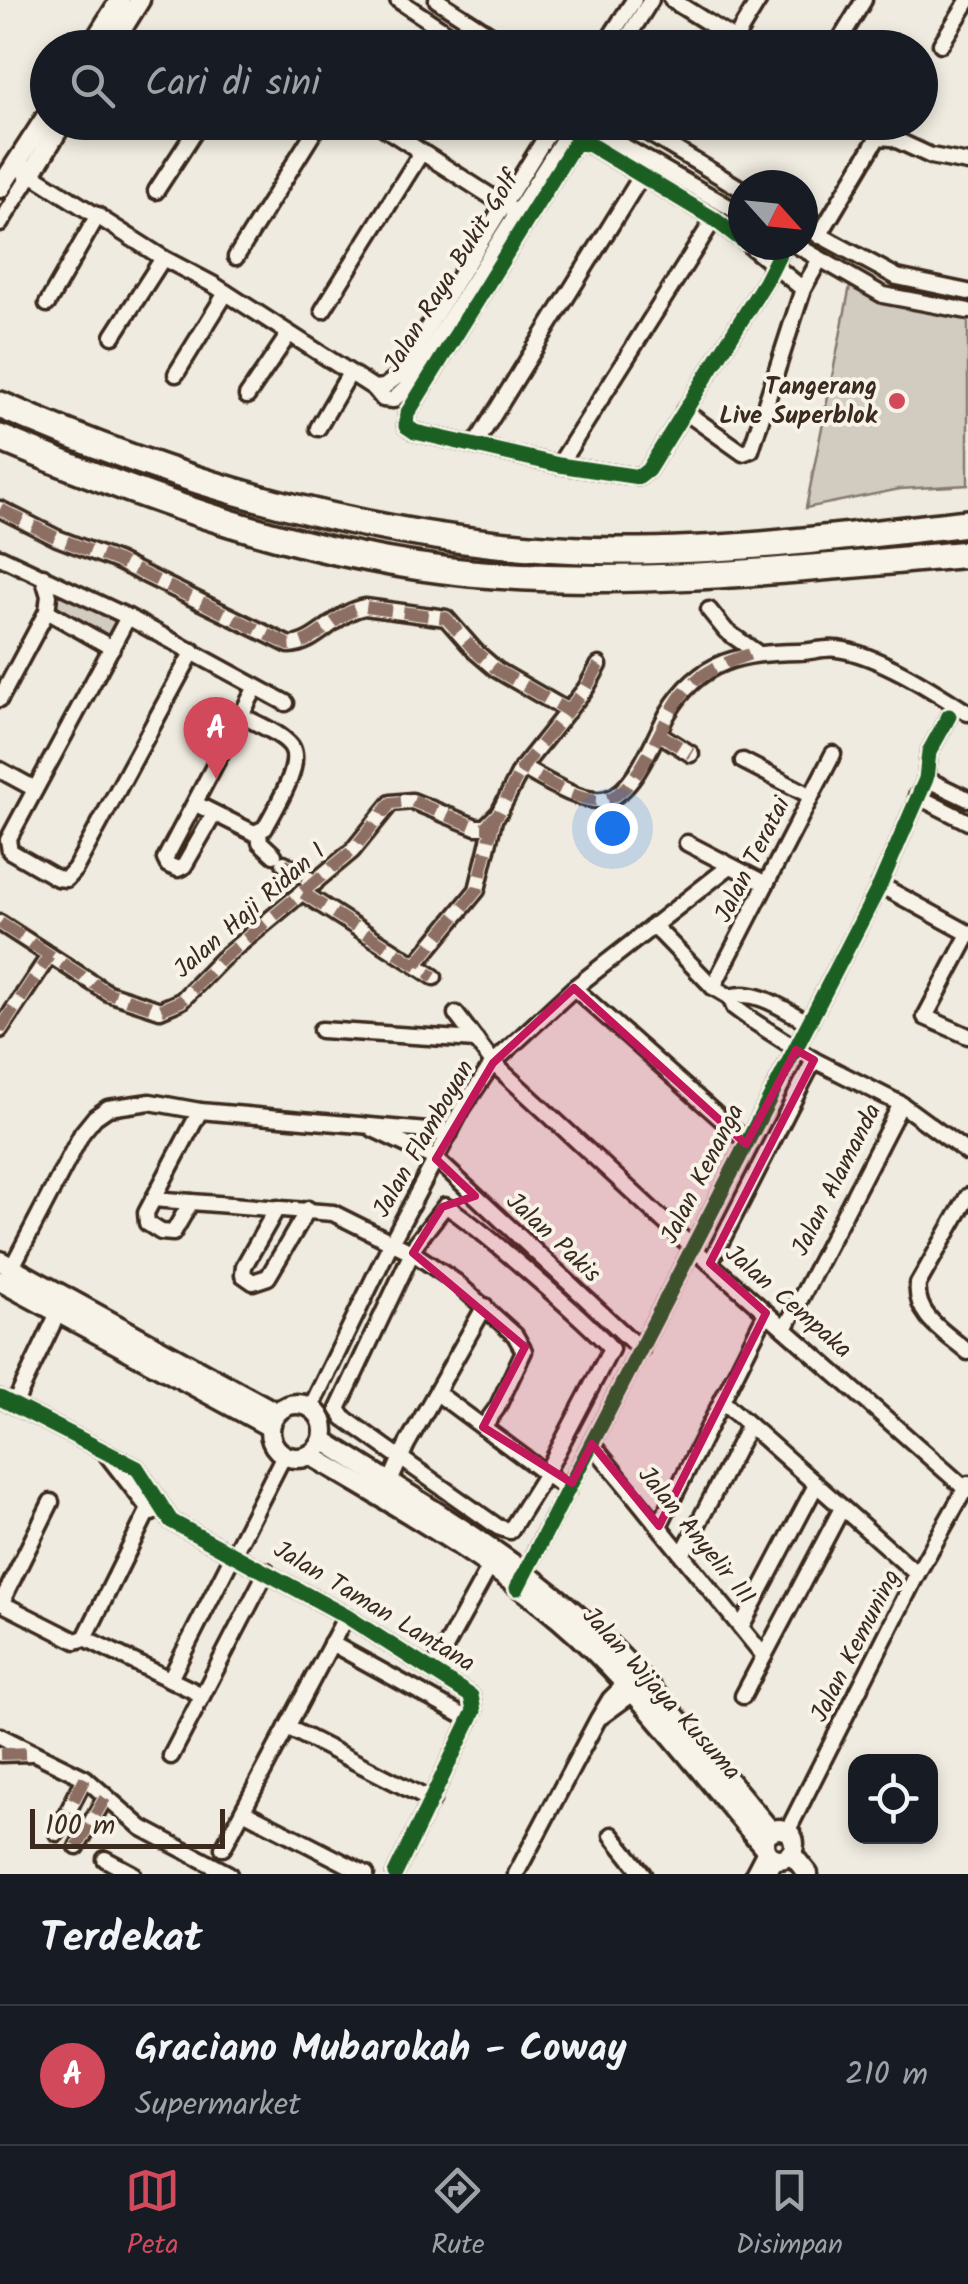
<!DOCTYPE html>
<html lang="id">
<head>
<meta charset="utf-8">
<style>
  :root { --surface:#171b24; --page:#242831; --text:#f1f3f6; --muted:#9ea1a6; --line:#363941; --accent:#d1495b }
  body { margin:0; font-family:Kalam,sans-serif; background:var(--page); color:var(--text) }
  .controls { position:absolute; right:30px; bottom:30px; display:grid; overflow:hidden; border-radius:20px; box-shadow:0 5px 15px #0003 }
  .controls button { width:90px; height:90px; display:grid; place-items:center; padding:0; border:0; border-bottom:2px solid var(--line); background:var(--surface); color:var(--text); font:50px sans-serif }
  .compass { position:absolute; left:728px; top:170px; width:90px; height:90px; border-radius:50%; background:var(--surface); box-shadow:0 5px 15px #0003; rotate:117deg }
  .scale { position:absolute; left:30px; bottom:25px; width:195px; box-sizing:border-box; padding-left:10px; border:5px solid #3b2a1e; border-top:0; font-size:28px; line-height:35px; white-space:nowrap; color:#3b2a1e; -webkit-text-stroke:8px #f7f3e8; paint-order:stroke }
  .you { position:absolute; left:612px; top:828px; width:35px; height:35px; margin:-25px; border:8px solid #fff; border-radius:50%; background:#1a73e8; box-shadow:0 0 0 15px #1a73e833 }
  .badge { display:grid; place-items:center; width:65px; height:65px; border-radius:50%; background:var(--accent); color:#fff; font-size:32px; font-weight:700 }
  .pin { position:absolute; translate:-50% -82px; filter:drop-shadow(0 2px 5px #0008) }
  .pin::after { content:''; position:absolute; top:52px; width:35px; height:30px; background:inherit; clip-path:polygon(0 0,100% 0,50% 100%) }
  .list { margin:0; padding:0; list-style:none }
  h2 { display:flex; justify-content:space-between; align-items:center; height:130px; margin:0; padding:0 40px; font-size:42px }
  h2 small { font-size:32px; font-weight:400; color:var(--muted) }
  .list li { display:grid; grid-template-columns:65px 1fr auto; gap:30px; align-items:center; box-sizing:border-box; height:140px; padding:0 40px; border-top:2px solid var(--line) }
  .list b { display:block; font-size:38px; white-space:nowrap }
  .list p { margin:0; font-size:32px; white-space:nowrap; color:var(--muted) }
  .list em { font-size:32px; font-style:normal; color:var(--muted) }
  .icon { flex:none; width:55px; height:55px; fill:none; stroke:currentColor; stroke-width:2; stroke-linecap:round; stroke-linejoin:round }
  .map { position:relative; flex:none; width:968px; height:1874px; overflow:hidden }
  .search { position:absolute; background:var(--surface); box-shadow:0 5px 15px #0003; left:30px; right:30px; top:30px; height:110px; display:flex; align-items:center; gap:25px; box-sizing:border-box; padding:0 35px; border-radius:55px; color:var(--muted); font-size:38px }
  .sheet { height:270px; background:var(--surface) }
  nav { display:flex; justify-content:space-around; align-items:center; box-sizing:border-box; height:140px; border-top:2px solid var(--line); background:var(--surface); font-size:28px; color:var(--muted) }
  nav a { display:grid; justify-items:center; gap:5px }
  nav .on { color:var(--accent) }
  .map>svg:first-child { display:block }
  .green { fill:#d1cbc0; stroke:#867a6f; stroke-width:2.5 }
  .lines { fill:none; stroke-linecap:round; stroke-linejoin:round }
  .minor-casing { stroke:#3b2a1e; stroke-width:21 }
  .tertiary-casing { stroke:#3b2a1e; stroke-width:25 }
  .motorway-casing { stroke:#3b2a1e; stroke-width:32 }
  .minor { stroke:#f7f3e8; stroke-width:14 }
  .tertiary { stroke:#f7f3e8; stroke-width:18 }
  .motorway { stroke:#f7f3e8; stroke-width:25 }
  .quiet { stroke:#8d6e63; stroke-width:12; stroke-dasharray:25 12; stroke-linecap:butt }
  .cycleway-casing { stroke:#f7f3e8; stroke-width:21 }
  .cycleway { stroke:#1b5e20; stroke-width:15 }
  .marked { fill:#c2185b; fill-opacity:0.2; stroke:#c2185b; stroke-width:8; stroke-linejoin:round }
  .poi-dot { fill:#d1495b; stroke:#f7f3e8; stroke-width:4 }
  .labels { text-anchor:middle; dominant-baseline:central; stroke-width:8; stroke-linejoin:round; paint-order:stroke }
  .street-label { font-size:25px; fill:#3b2a1e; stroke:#f7f3e8 }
  .poi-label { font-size:25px; font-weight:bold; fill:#3b2a1e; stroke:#f7f3e8; text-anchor:end }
</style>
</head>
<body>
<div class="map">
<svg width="968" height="1874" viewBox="0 0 968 1874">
  <rect width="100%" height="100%" fill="#efebe0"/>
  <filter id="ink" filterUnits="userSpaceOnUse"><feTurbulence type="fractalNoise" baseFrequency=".01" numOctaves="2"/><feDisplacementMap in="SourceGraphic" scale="20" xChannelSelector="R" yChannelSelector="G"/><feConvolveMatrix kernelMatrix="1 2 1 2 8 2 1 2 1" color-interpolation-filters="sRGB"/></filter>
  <g filter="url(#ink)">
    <g class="green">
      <path d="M850,286L909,308L968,317V485L900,489L806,508Z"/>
      <path d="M51,585L124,619L110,642L52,610Z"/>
    </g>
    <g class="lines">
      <g class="minor-casing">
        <g id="minor">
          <path d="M398,0L470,48"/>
          <path d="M437,0L511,48"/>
          <path d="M672,0L748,48"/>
          <path d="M735,39L759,0"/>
          <path d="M941,44L968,1"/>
          <path d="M603,48L634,0"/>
          <path d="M621,48L651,0"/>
          <path d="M835,48L864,0"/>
          <path d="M375,122L509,208"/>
          <path d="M582,122L743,215"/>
          <path d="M630,122L743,190"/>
          <path d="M156,191L201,122"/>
          <path d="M0,224L31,174L163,258L214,285L374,388L383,399L393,400L405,389L574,122"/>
          <path d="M803,226L897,277L968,292"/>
          <path d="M819,236L878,137L892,138L931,156L968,163"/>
          <path d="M743,241L714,219L589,144L575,143L407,414L406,426L415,432L559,465L639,477L648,470L765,282L784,245"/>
          <path d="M749,245L803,289"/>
          <path d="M796,245L883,295L968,311"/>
          <path d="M236,257L320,122"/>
          <path d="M47,304L98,215"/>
          <path d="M323,310L421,153"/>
          <path d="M113,336L163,258"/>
          <path d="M176,374L226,293"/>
          <path d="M374,388L384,387L397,377L555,122"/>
          <path d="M247,396L289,334"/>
          <path d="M684,411L743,453L751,450L803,289L820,259"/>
          <path d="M318,428L350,373"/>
          <path d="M475,445L642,175"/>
          <path d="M559,465L714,219"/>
          <path d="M0,509L57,538L117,561L289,645C318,644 335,612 365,607L446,618L476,652L497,670L568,711"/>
          <path d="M0,557L128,617L286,703"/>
          <path d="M709,610L726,631L756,652"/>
          <path d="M47,611L112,648"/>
          <path d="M128,617L8,840L10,851L57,878L66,879L75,869L193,651"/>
          <path d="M599,665L586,688L522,768C545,779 582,806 607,799C636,791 654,737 668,713C700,659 742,653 799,652C812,652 825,647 837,649C878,654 934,691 968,713"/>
          <path d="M0,699L47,611L49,596L43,576"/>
          <path d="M658,733L691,754"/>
          <path d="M743,761L811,796"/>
          <path d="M0,770L35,789"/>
          <path d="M926,779L968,799"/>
          <path d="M917,796L968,822"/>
          <path d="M196,804L254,833L265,828C274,810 304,765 291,746C281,733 257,724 243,716"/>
          <path d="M214,814L184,866L178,869L168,865L165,859L256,687"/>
          <path d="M259,833L260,842L274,855"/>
          <path d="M687,843L766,884"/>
          <path d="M284,863L315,883"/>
          <path d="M880,885L968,933"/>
          <path d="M303,893L434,977"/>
          <path d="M0,923L108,993L160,1010L181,1001L222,959L352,851L391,803L412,801L476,827H485L499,813L522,768"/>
          <path d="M653,925L713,987L730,997L734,1007L753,1021L814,1060L901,1104L968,1153"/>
          <path d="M968,936L925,1017L968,1036"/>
          <path d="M416,964L477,890L494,820"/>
          <path d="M713,987L833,754"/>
          <path d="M574,988L747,1142"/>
          <path d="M730,997C757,988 786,1011 809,1023"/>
          <path d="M456,1014L493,1063L693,1248L968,1491"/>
          <path d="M0,1030L49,956"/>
          <path d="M321,1030L476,1040"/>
          <path d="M373,1129L436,1159L641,1350"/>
          <path d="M968,1196L918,1284C914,1316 946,1333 968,1352"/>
          <path d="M153,1199L333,1213L413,1253L456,1282L515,1335L524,1351L497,1408L483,1427"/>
          <path d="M191,1202L173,1233L161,1232L147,1223L146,1213L200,1111"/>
          <path d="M445,1206C461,1211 600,1332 611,1349L545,1475L510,1531L498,1527L344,1418L338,1409L417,1242Z"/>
          <path d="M277,1208L244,1266L243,1275L253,1282L268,1277L308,1209"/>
          <path d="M710,1263L814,1060"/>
          <path d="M11,1269L82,1133L95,1117L108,1108L150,1102L200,1111L450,1133"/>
          <path d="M785,1329L901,1104"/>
          <path d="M437,1393L568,1490"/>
          <path d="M0,1398L137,1468L171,1521L346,1616L471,1696L474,1711L395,1874"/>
          <path d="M722,1401L917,1574"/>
          <path d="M14,1405L58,1313"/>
          <path d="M311,1407L391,1243L462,1109L493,1063L574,988L730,866"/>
          <path d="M592,1444L764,1656"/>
          <path d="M107,1455L152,1513"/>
          <path d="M390,1482L407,1444L485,1306"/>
          <path d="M51,1502L4,1597L5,1605L76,1641L85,1638L202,1695"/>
          <path d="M659,1526L766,1313"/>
          <path d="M682,1555L749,1425"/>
          <path d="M522,1578L880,885L926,779L929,752L949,716"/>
          <path d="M741,1627L816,1485"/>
          <path d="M85,1638L148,1511"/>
          <path d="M331,1643L470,1720"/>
          <path d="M433,1670L489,1568"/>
          <path d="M170,1679L284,1455"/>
          <path d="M743,1696L842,1508"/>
          <path d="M602,1716L632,1694"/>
          <path d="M287,1727L432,1801"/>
          <path d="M0,1736L85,1778L142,1828L229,1874"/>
          <path d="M0,1754L31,1753"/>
          <path d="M171,1756L267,1571"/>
          <path d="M243,1811L366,1874"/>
          <path d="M787,1832L917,1574L968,1484"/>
          <path d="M57,1833L85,1778"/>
          <path d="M612,1835L643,1874"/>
          <path d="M77,1847L105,1798"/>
          <path d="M223,1848L346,1616"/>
          <path d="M105,1859L133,1874"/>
          <path d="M516,1874L598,1719L610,1699L624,1685"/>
          <path d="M753,1874L765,1851"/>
          <path d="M768,1874L776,1859"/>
        </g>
      </g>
      <g class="tertiary-casing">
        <g id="tertiary">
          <path d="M90,48L120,0"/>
          <path d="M110,48L140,0"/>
          <path d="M16,164L31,174L63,122"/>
          <path d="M0,188L48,114"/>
          <path d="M0,1261L277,1413"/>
          <path d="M0,1281L270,1427"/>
          <circle cx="297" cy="1431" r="27"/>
          <path d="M323,1440C410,1496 504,1550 582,1619C652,1681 710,1760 771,1831"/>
          <path d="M310,1455C400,1508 500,1564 577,1635C645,1698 703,1776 764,1847"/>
          <circle cx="779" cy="1844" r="15"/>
          <path d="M791,1853L808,1874"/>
        </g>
      </g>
      <g class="motorway-casing">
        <g id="motorway">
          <path d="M0,405C193,490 401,548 614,551C732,552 850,536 968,523"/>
          <path d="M0,438C151,501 306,557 470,573C637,588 802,569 968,554"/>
        </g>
      </g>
      <use href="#minor" class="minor"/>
      <use href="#tertiary" class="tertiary"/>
      <use href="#motorway" class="motorway"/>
      <g class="quiet">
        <path d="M0,509L57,538L117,561L289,645C318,644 335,612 365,607L446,618L476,652L497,670L568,711"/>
        <path d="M599,665L586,688L522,768C544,779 575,802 601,800C638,799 661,719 683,693C703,669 728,662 756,652"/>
        <path d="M658,733L691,754"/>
        <path d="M284,863L315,883"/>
        <path d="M303,893L434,977"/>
        <path d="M0,923L108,993L160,1010L181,1001L222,959L352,851L391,803L412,801L476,827H485L499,813L522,768"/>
        <path d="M416,964L477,890L494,820"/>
        <path d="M0,1030L49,956"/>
        <path d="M0,1754L32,1753"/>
        <path d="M57,1833L85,1778"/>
        <path d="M77,1847L105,1798"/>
      </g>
      <g class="cycleway-casing">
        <g id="cycleway">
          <path d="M743,241L714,219L589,144L575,143L407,414L406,426L415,432L559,465L639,477L648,470L765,282L784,245"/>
          <path d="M0,1398L137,1468L171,1521L346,1616L471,1696L474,1711L395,1874"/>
          <path d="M517,1588L880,885L926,779L929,752L949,716"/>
        </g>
      </g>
      <use href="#cycleway" class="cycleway"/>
    </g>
  </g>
  <path class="marked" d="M574,988L746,1144L796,1050L814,1060L710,1263L766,1313L659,1526L592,1444L572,1483L483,1427L525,1347L413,1253L442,1207L475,1196L436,1159L493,1063Z"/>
  <circle class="poi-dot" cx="897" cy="401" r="10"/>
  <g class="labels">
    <g class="street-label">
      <text transform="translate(452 272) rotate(-58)">Jalan Raya Bukit Golf</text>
      <text transform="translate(753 860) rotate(-63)">Jalan Teratai</text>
      <text transform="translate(250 911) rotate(-41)">Jalan Haji Ridan I</text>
      <text transform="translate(424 1139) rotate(-60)">Jalan Flamboyan</text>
      <text transform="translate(703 1174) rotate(-63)">Jalan Kenanga</text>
      <text transform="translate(837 1180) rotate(-63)">Jalan Alamanda</text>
      <text transform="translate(553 1238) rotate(43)">Jalan Pakis</text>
      <text transform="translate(788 1302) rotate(41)">Jalan Cempaka</text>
      <text transform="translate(696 1536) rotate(51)">Jalan Anyelir III</text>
      <text transform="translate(374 1607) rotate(31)">Jalan Taman Lantana</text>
      <text transform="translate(856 1646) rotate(-63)">Jalan Kemuning</text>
      <text transform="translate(661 1694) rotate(48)">Jalan Wijaya Kusuma</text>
    </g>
    <g class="poi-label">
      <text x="877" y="387">Tangerang<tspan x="877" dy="29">Live Superblok</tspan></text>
    </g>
  </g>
</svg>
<div class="controls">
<button><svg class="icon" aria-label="locate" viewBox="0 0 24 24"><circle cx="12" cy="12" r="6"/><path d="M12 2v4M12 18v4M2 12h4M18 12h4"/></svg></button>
</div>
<svg class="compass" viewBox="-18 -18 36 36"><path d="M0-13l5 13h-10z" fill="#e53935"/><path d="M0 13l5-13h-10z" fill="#9ea1a6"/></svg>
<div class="scale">100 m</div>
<div class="you"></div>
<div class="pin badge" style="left:216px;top:779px">A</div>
<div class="search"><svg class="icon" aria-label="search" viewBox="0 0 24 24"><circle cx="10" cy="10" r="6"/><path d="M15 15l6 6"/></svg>Cari di sini</div>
</div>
<section class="sheet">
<h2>Terdekat<small></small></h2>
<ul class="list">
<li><span class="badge">A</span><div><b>Graciano Mubarokah - Coway</b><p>Supermarket</p></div><em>210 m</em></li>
</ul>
</section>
<nav>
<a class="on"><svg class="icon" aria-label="map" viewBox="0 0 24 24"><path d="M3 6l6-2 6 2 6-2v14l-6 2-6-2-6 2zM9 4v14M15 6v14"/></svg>Peta</a>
<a><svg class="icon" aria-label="directions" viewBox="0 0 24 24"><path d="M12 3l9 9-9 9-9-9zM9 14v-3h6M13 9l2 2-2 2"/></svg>Rute</a>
<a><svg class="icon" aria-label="saved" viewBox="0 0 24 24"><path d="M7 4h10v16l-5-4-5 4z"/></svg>Disimpan</a>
</nav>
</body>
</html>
